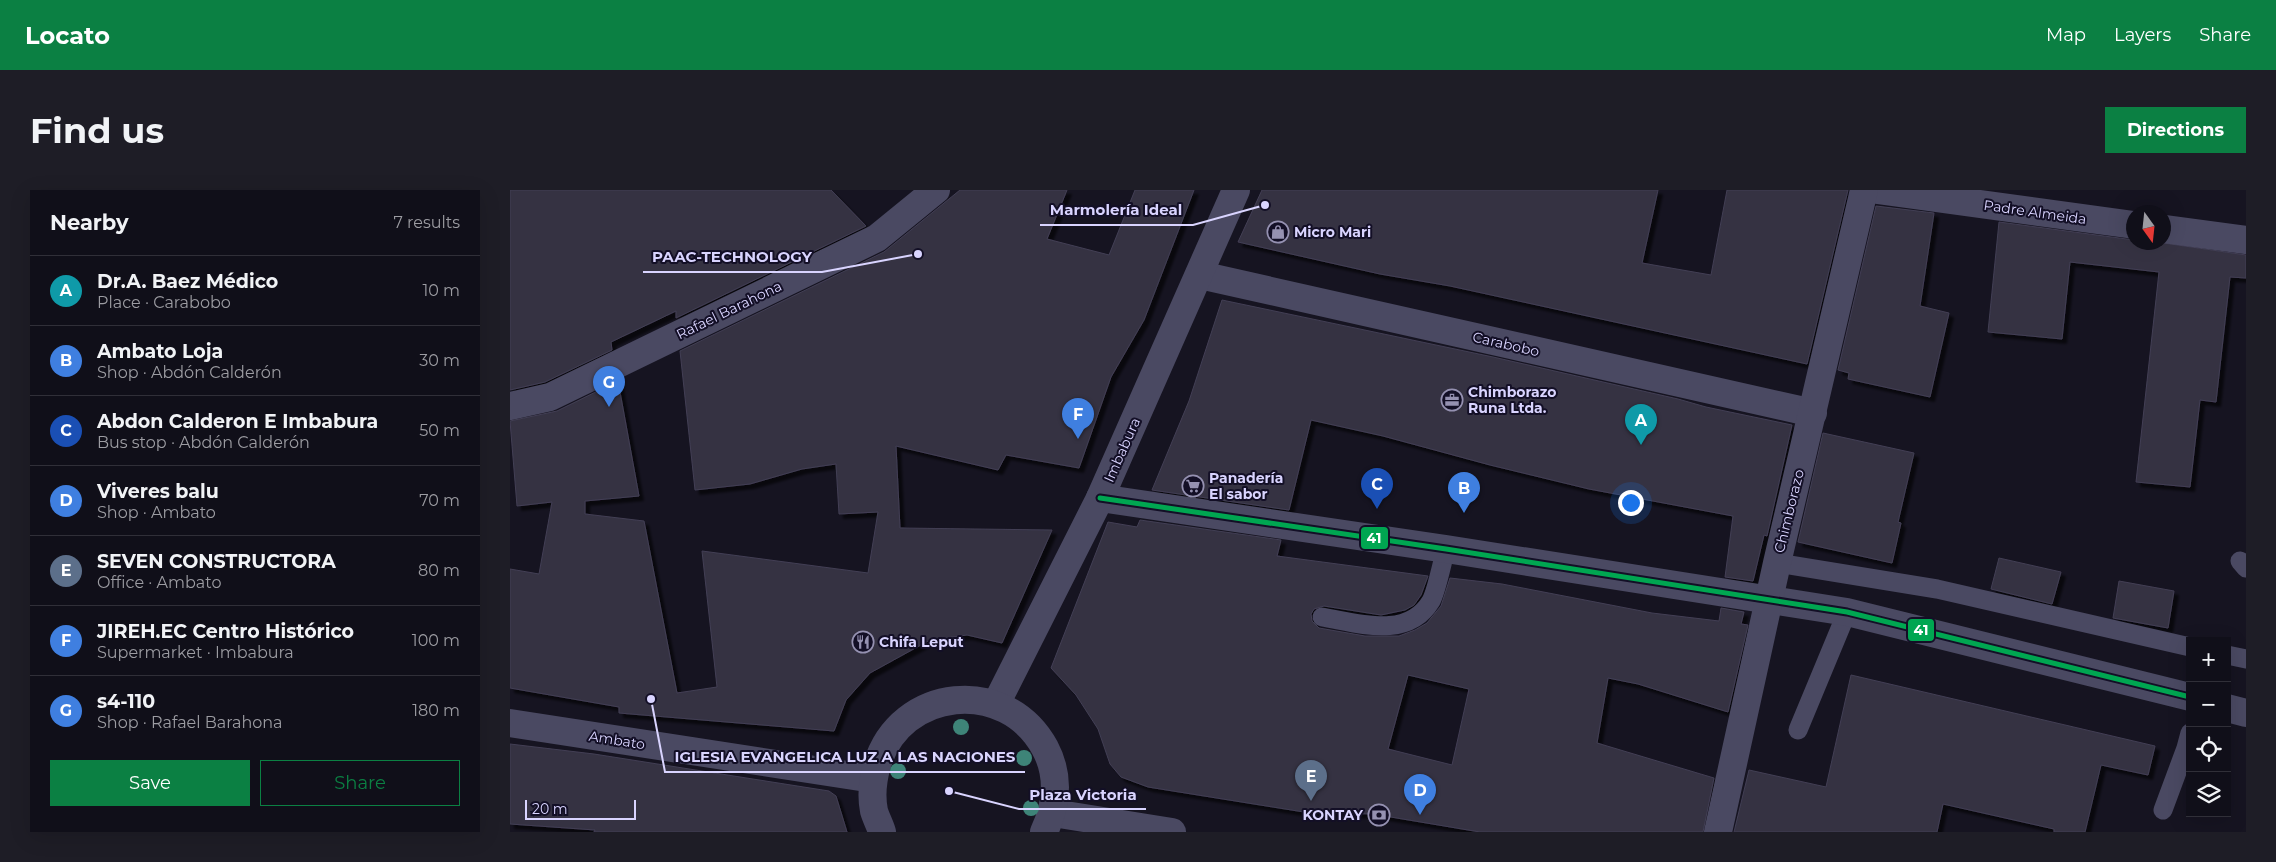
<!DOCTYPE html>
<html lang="en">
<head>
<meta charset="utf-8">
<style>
  :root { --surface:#100f19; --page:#1e1d26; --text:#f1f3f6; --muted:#9c9ca2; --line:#302f38; --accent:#0b8043 }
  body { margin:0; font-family:Montserrat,sans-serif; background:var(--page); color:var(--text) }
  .controls { position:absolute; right:15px; bottom:15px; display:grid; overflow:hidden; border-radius:0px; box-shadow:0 5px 20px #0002 }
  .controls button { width:45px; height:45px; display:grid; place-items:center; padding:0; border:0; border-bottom:1px solid var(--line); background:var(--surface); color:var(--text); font:25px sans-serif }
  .compass { position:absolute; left:1616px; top:15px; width:45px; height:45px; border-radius:50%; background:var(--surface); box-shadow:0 5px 20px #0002; rotate:165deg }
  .scale { position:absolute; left:15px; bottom:12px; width:111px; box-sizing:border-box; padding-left:5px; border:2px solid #d9d4ff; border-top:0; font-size:14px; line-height:18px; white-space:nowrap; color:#d9d4ff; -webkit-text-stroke:4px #130f26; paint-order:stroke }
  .you { position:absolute; left:1120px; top:312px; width:18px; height:18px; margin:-12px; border:4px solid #fff; border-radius:50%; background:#1a73e8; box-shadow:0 0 0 8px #1a73e833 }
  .badge { display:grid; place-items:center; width:32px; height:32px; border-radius:50%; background:var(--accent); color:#fff; font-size:16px; font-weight:700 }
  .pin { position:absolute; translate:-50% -41px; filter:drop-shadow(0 1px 2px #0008) }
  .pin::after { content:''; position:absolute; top:26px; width:18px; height:15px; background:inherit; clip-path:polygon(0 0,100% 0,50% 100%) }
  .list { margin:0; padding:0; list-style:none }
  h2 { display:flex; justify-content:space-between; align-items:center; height:65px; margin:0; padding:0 20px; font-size:21px }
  h2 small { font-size:16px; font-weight:400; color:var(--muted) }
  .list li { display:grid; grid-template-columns:32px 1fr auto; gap:15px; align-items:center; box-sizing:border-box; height:70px; padding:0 20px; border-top:1px solid var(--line) }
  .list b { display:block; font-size:19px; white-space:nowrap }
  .list p { margin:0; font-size:16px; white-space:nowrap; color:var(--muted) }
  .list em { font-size:16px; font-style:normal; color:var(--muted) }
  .actions { display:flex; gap:10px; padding:15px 20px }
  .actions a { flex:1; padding:11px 0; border:1px solid var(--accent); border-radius:0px; text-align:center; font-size:18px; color:var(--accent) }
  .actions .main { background:var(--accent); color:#fff }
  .icon { flex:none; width:28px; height:28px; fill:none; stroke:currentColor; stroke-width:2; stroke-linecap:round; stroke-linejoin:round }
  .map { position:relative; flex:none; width:1736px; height:642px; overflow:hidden; border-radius:0px }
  header { display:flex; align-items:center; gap:30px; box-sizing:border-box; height:70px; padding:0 25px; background:var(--accent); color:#fff }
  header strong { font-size:24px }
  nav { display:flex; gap:28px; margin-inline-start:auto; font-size:18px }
  .intro { display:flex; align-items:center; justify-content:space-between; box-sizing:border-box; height:120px; padding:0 30px }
  h1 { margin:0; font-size:35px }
  .button { padding:12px 22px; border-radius:0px; background:var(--accent); color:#fff; font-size:18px; font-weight:700 }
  main { display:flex; gap:30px; padding:0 30px }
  aside { flex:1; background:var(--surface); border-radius:0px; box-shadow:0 5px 20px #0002 }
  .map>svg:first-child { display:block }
  .building { fill:#343243; stroke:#433f54; fill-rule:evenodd; filter:url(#shadow) }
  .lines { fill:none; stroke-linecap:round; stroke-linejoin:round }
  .lane { stroke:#4a4962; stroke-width:19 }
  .street { stroke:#4a4962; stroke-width:28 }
  .bus-1-casing { stroke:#130f26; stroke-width:9 }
  .bus-1 { stroke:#00a651; stroke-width:5 }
  .tree { fill:#3e8478 }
  .labels { text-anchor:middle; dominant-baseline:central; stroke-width:4; stroke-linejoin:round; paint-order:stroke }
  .street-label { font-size:14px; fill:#d9d4ff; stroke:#130f26 }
  .poi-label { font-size:14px; font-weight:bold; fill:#d9d4ff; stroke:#130f26; text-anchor:start }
  .leader { fill:none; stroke:#d9d4ff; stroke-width:2 }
  .callout-dot { fill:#d9d4ff; stroke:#130f26; stroke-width:2 }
  .callout-label { font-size:15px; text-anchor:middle; font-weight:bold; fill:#d9d4ff; stroke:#130f26; stroke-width:4; stroke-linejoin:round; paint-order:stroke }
  .line-badge { stroke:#130f26; stroke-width:2 }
  .badge-label { font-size:14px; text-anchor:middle; font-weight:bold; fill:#fff }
</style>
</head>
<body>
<header>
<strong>Locato</strong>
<nav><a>Map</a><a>Layers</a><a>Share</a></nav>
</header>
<div class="intro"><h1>Find us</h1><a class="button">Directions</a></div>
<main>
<aside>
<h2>Nearby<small>7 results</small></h2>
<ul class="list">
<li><span class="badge" style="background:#0f9aa8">A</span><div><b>Dr.A. Baez Médico</b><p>Place · Carabobo</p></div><em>10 m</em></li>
<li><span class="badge" style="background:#3f7fe0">B</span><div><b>Ambato Loja</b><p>Shop · Abdón Calderón</p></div><em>30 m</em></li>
<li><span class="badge" style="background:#1a4fb4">C</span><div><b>Abdon Calderon E Imbabura</b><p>Bus stop · Abdón Calderón</p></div><em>50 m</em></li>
<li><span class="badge" style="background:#3f7fe0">D</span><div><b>Viveres balu</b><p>Shop · Ambato</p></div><em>70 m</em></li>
<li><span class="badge" style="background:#5c6f8a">E</span><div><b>SEVEN CONSTRUCTORA</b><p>Office · Ambato</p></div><em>80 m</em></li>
<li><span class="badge" style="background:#3f7fe0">F</span><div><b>JIREH.EC Centro Histórico</b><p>Supermarket · Imbabura</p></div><em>100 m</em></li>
<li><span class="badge" style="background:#3f7fe0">G</span><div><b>s4-110</b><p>Shop · Rafael Barahona</p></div><em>180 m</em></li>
</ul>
<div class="actions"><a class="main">Save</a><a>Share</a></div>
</aside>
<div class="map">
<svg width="1736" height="642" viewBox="0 0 1736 642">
  <defs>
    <filter id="shadow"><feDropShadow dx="4.5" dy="4.5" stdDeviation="1" flood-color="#0009"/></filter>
  </defs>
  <rect width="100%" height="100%" fill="#161421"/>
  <g class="building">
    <path d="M0,0H321L356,36L166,128V121L101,152L102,160L35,192L0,200Z"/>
    <path d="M450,0H557L537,49L599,65L625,0H684L634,130L601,187L569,278L496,265L488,280L386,256L390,338L542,340L492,453L457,445L420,450L360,483L336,510L324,541L109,523V517L0,498V379L29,384L42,312L7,316L0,231L47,221L108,191L129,306L75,311V324L134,331L167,503L207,497L192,361L358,383L368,322L329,324L326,274L292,279L240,294L185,300L170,161L374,62Z"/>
    <path d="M752,0H1148L1132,73L1201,85L1217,0H1338L1297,174L940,96L870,84L728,52Z"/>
    <path d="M1366,16L1424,23L1410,116L1439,123L1420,207L1338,189L1339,183L1328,180Z"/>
    <path d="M1489,32L1624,50V52H1647L1736,65V88L1720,87L1706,212L1690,210L1680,297L1626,292L1649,82L1560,72L1552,149L1478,142Z"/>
    <path d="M712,110L983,167L1168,209L1196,217L1282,235L1257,346L1254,345L1243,391L1215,387L1223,326L1079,299L980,275L873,246L801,230L779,320L642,300L679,211Z"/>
    <path d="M1313,243L1404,263L1388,332L1391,333L1382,373L1288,352Z"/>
    <path d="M630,330L771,350L767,366L918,386L911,405L904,415L895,420L871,425L814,416L804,419L801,424L802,431L809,438L855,446H889L905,440L917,433L931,416L940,388L992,394L1142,423L1209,431L1211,418L1234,422L1231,434L1238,435L1218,522L1128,494L1098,488L1087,553L1204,588L1193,642H970L863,624L794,622L638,597L611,587L600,574L588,539L566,505L541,478L598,332L627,337ZM898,485L959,499L942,575L878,559Z"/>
    <path d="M1489,368L1551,382L1542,414L1481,399Z"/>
    <path d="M1609,391L1664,401L1658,438L1603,428Z"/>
    <path d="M1341,485L1645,556L1638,585L1591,575L1575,642H1544V639L1433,614L1427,642H1224L1239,580L1316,597Z"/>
    <path d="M0,554L84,564L319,601L326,606L337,642H84L85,640L0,634Z"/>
  </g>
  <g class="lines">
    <g class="lane">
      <path d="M1730,371L1736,378"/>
      <path d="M1267,373L1427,399L1680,457"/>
      <path d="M812,427C848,433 898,450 921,411C927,400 932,372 936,359"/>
      <path d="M1717,465L1736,469"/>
      <path d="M1288,540L1337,422"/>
      <path d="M1653,620L1676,558L1680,543"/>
    </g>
    <g class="street">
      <path d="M1367,0L1624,35"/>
      <path d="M1654,39L1736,50"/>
      <path d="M690,85L1303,223"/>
      <path d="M0,216L40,207L367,48L426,0"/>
      <path d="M590,308L936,359L1337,422L1680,507"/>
      <path d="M486,514L590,308L726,0"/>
      <path d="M1717,518L1736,523"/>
      <path d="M0,533L363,589"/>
      <path d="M543,623L662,642"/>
      <path d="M372,642C370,635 366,628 364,621C361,606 363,589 367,575C390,497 496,486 535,558C550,586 547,614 534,642"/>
      <path d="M1208,642L1267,373L1354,0"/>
    </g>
    <g class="bus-1-casing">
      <path id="bus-1" d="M590,308L936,359L1337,422L1680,507"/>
    </g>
    <use href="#bus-1" class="bus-1"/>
  </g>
  <g class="tree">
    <circle cx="451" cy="537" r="8"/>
    <circle cx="514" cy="568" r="8"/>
    <circle cx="388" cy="581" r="8"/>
    <circle cx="521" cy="618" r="8"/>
  </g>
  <defs>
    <g id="shop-ring" transform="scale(1.125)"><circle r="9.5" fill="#130f26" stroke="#9591b1" stroke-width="1.5"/><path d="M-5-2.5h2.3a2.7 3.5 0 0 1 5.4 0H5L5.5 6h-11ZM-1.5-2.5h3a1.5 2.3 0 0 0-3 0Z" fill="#9591b1"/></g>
    <g id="office-ring" transform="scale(1.125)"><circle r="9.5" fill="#130f26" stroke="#9591b1" stroke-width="1.5"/><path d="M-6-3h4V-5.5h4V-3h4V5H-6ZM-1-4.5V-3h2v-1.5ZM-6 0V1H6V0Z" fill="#9591b1"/></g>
    <g id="supermarket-ring" transform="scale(1.125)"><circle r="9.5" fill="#130f26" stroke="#9591b1" stroke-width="1.5"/><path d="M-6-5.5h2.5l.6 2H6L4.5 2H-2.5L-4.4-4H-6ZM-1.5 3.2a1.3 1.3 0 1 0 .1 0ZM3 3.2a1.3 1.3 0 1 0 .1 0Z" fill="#9591b1"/></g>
    <g id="restaurant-ring" transform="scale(1.125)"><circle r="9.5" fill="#130f26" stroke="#9591b1" stroke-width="1.5"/><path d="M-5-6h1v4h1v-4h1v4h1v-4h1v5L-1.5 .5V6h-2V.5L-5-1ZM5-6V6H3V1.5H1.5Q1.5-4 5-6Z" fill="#9591b1"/></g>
    <g id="bank-ring" transform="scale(1.125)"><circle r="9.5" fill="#130f26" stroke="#9591b1" stroke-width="1.5"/><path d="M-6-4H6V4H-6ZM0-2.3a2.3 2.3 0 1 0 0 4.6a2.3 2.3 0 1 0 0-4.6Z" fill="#9591b1"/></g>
  </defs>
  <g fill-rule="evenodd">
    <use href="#shop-ring" x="768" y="42"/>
    <use href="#office-ring" x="942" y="210"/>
    <use href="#supermarket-ring" x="683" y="296"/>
    <use href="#restaurant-ring" x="353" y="452"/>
    <use href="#bank-ring" x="869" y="625"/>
  </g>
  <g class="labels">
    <g class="street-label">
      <text transform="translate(1525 22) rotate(8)">Padre Almeida</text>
      <text transform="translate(219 120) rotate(-26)">Rafael Barahona</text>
      <text transform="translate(996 154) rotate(13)">Carabobo</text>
      <text transform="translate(612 260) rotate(-66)">Imbabura</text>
      <text transform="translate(1279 321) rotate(-76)">Chimborazo</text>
      <text transform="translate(107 550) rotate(9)">Ambato</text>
    </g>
    <g class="poi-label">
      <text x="784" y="42">Micro Mari</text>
      <text x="958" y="202">Chimborazo<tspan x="958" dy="16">Runa Ltda.</tspan></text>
      <text x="699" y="288">Panadería<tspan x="699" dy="16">El sabor</tspan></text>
      <text x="369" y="452">Chifa Leput</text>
      <text x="853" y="625" text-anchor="end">KONTAY</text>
    </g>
  </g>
  <path class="leader" d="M755 15L683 35H530M408 64L312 82H133M141 509L155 582H515M439 601L509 619H636"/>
  <g class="callout-dot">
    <circle cx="755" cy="15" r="5"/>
    <circle cx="408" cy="64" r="5"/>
    <circle cx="141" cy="509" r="5"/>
    <circle cx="439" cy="601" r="5"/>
  </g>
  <g class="callout-label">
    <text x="606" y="25">Marmolería Ideal</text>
    <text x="222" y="72">PAAC-TECHNOLOGY</text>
    <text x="335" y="572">IGLESIA EVANGELICA LUZ A LAS NACIONES</text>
    <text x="573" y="610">Plaza Victoria</text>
  </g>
  <g class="line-badge">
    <rect x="850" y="336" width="29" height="24" rx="5" fill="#00a651"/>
    <rect x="1397" y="428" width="28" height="24" rx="5" fill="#00a651"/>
  </g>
  <g class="badge-label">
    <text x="864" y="353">41</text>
    <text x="1411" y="445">41</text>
  </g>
</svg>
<div class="controls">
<button>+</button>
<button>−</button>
<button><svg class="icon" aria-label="locate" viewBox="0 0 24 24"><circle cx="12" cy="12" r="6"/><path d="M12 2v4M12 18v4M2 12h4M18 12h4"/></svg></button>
<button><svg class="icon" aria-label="layers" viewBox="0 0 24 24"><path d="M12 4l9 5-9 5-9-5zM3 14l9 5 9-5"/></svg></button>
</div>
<svg class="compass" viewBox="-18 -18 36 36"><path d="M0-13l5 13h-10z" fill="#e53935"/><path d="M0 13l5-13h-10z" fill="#9c9ca2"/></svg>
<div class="scale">20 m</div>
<div class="you"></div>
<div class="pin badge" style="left:1131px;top:255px;background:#0f9aa8">A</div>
<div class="pin badge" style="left:954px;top:323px;background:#3f7fe0">B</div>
<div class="pin badge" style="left:867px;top:319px;background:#1a4fb4">C</div>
<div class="pin badge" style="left:910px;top:625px;background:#3f7fe0">D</div>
<div class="pin badge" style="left:801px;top:611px;background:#5c6f8a">E</div>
<div class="pin badge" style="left:568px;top:249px;background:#3f7fe0">F</div>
<div class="pin badge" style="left:99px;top:217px;background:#3f7fe0">G</div>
</div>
</main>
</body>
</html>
